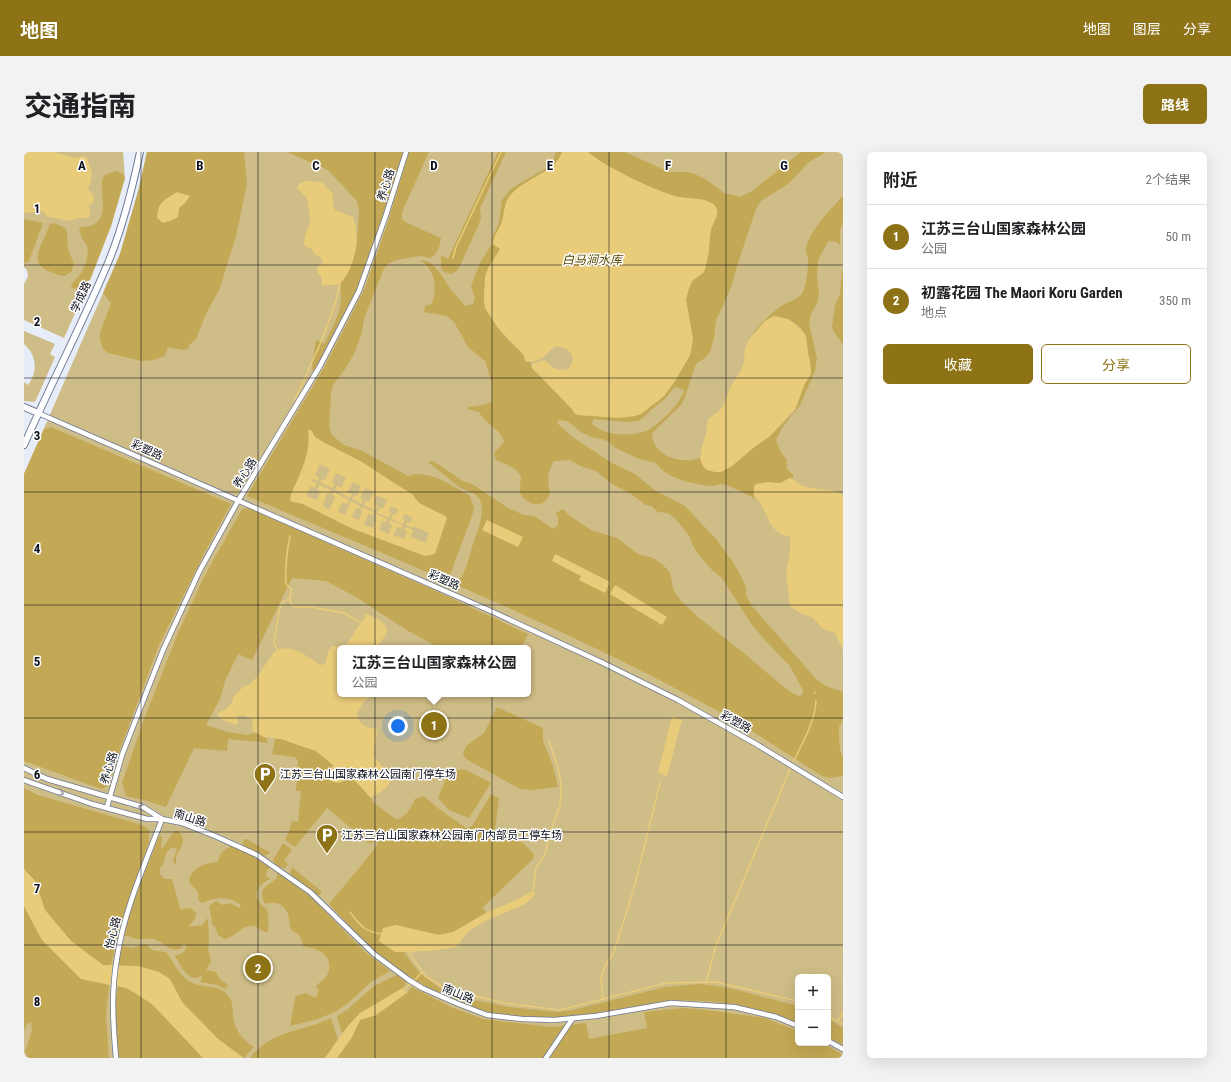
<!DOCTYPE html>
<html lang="zh">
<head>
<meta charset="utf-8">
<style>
  :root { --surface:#fff; --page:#f2f2f2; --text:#202124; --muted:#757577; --line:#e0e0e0; --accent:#8d7216 }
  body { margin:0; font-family:"Roboto Condensed","Noto Sans SC",sans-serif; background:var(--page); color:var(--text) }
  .controls { position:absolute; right:12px; bottom:12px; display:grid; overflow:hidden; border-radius:6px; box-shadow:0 4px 16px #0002 }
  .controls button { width:36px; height:36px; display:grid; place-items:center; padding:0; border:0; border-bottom:1px solid var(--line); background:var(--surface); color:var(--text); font:20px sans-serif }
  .you { position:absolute; left:374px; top:574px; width:14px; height:14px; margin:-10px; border:3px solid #fff; border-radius:50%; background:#1a73e8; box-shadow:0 0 0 6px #1a73e833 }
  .badge { display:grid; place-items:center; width:26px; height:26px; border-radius:50%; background:var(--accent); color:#fff; font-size:13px; font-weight:700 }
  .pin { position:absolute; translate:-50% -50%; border:2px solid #fff; box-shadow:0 1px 4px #0006 }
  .popup { position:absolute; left:313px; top:493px; width:194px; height:52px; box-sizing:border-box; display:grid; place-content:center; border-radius:6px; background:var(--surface); filter:drop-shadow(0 1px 3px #0005); font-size:13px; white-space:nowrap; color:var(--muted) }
  .popup b { font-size:15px; color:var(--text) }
  .popup::after { content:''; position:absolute; left:50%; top:100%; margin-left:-8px; border:8px solid transparent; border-top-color:var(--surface) }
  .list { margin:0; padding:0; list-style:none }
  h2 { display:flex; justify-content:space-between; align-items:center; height:52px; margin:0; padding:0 16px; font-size:17px }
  h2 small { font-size:13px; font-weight:400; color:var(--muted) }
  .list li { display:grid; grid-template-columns:26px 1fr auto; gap:12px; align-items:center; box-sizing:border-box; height:64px; padding:0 16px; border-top:1px solid var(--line) }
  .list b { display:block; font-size:15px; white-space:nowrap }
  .list p { margin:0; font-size:13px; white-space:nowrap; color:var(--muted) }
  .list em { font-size:13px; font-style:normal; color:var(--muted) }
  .actions { display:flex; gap:8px; padding:12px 16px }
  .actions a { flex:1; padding:9px 0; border:1px solid var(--accent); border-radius:6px; text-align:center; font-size:14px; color:var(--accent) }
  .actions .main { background:var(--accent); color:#fff }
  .map { position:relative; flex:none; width:819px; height:906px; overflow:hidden; border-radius:6px }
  header { display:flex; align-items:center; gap:24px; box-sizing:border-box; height:56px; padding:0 20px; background:var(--accent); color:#fff }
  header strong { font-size:19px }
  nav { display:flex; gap:22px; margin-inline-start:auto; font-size:14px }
  .intro { display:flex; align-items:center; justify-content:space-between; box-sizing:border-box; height:96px; padding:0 24px }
  h1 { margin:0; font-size:28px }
  .button { padding:10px 18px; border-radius:6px; background:var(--accent); color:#fff; font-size:14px; font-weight:700 }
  main { display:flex; gap:24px; padding:0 24px }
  aside { flex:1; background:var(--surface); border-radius:6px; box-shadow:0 4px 16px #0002 }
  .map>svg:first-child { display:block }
  .green { fill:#cfbd87; fill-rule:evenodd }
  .forest { fill:#c3a855; fill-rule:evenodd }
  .water { fill:#e9cc7a; fill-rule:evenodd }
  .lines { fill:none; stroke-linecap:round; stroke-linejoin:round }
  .stream { stroke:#e9cc7a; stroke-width:1.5 }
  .minor-casing { stroke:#6e7995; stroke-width:6 }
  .tertiary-casing { stroke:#6e7995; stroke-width:8 }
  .minor { stroke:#fff; stroke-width:4.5 }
  .tertiary { stroke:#fff; stroke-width:6 }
  .oneway { stroke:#9d9ea2 }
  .grid { fill:none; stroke:#090d17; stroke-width:1; stroke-opacity:0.55 }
  .labels { text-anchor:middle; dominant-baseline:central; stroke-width:3; stroke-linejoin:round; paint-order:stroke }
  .street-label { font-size:11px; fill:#090d17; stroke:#fff }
  .poi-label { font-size:11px; fill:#090d17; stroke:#fff; text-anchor:start }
  .water-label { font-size:12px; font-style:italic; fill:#5b4802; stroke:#fff }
  .grid-label { font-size:13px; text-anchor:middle; font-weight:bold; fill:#090d17; stroke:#fff; stroke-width:3; stroke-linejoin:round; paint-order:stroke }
</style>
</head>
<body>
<header>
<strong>地图</strong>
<nav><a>地图</a><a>图层</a><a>分享</a></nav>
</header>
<div class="intro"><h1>交通指南</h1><a class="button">路线</a></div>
<main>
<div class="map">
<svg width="819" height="906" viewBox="0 0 819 906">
  <rect width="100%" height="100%" fill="#e7ecf9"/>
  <g class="green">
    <path d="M0,0H99L101,26L87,74L67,125L40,186L0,168V132L4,124L3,118L0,115Z"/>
    <path d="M123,0H819V906H0V322L96,102L115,36ZM316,496H504V542H316ZM774,825H804V891H774Z"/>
    <path d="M0,179L31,192L26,202L31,205L12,248L10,250L0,249V230L4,233C14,220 13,203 0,192Z"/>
  </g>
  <g class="forest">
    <path d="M123,0H220L223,32L212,84L196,136L183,160L172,187L165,193L164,197L158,198L144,195L141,204L129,208L118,209L84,201L79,197L76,188V181L87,151L79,141L96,102L115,36Z"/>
    <path d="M263,0H380L360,60L333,137L289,222L288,213L292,188L300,192C311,171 320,156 316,132L318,129L332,99L335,60L333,49L304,18Z"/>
    <path d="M385,0H405L378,60V67L381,70L417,86C416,93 414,102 407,106L397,104L376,107L365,111L360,116L340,167L337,183L331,200L322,216L311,230L308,236L307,242L305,275L308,283L320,293L338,299L386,325L387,323C409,319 428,334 446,344L450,356L449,361L426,423L428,427L434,429C443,420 445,404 449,392C453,380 465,354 452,343C447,339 440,338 435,335C426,328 417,320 408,313L404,311L409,309L439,329L448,332L484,356L500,363L510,364L529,377L534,373V366L532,361L539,357L546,364L567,378L593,386L614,402L629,406L639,413L646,421L649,436L652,442L657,449L674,465L721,502L754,530L768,541L775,544L778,543L779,538L766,514L739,486L726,470L698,426L688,418L675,403L668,392L666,385L651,366L644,361L634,360L627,354L622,353L607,342L588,332L572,319L556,314L546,308L530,309C522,322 524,328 526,342C521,353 512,356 502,348C500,346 497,344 496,341C495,336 497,329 497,324L492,318L484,313L472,308L470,301L480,290C479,279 461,272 455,260L444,257V255L459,253L468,250V232L461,209L444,195L430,170L423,164L400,160L401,154C403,154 405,153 407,152C409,150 410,146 410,143C413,130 408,114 395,108C411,107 420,128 428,139C432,144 437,149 441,154L449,152L451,146L447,134L457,109L468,92V86L475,71L478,48L488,36L524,15L528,10L532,0H538L535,9L529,14L506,28L480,64C477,74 472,82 469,92L476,97C469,110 458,133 460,148C461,162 478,181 488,192C494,197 500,201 501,209L506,210L508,216L548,257L550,261L554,263L589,265L617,262L640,244L651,229L666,203L669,187L662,148L663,141L669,128L677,123L681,117L685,97L687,77L693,61L682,48C673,47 663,47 654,45C634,40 579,14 564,0H601L645,20H663L671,22L683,28L700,41L716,45L728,39L777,0H802L785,10L764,32L737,49L732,57L713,114L708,133L692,169L690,186L686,200L681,206L673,211L671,214L660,248L655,255L628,281C628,304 657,313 676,306L679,314L697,320L708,314L729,296L746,284L769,261C775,253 776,242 780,233C782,229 786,226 787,222C788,214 784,208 784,201C783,196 784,191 782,185C778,172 763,166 750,164L741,169L726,186C734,174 744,164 756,155C763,149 774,149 779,140C782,134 785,113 784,106C783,103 782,101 782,97C786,78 806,58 819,44V70L816,79V93C812,89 809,88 804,90L794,108L793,124L795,142L793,151L787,162L785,172L793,206L791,219L776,253L758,276L752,288L756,298L763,309C761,317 764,318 769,323V326C763,326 761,330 756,331C748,333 740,330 732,332L730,333V344L733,347C724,344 706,333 699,332C695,332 691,334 687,334C668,332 643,327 632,311L615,307L590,295L585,290L578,287L567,285L557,280L543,269L535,268L533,271L547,284L588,311L611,322L629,337L661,354L692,387L709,410L717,424L722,436V443L728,454L793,528L802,534L819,540V567L815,575V584L816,599L819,605V624L806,626L798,624C763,602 728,578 692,558C541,475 381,411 223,344L301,214L340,138L362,76ZM652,235L660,238C657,251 635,273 622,279C607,285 581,284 568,272L569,268L571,267L604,270L614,269L619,266L628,257L641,247L649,237ZM284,277L288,279L290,284L297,289L338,310L373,333L388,342L395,351L421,364L401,404L327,376L279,352L267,349V343C276,321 288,301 284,277ZM531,402L586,430L555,428L557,424Z"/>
    <path d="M474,0H482L456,56L457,65L455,72L434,118L427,122L420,120L417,116V103L424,107Z"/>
    <path d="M93,19L99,22L101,26L87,74L66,128L51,137L47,135C48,130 52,128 55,124C62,115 65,104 63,93L58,87L55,77L57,75C94,75 70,33 81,23C84,21 90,20 93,19Z"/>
    <path d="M0,67L19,71L5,109L0,111Z"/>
    <path d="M30,71L41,76L43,80L44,97L50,112L47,120L40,124C0,114 14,103 26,72Z"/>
    <path d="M818,119L819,120V193L809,178L808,175L811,153L816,142Z"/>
    <path d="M27,275L207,352L182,398L135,493L82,635L77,637L0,609V322L20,277Z"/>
    <path d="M225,356L412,439L504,482L497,496H416L384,479L332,445L302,429L268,426L228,508L214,502L201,529L196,547L182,573L204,580L223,583L232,581L242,586L244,591L204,587L203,599L170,596L142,655L124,649L102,644L98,631L119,570L154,481L180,425L218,357Z"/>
    <path d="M473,555L519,576V589L529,614L534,635L507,638L496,637L442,607L439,601L442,594L460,581Z"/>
    <path d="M251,587H257L292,599L310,613L303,626L306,629L322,625L329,627L347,646L350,651L373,668C383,663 387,656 391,647L400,644L415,657L442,676L448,674L467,642L475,646L471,679L499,691L510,702L509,707L458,756L461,758L462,761L430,780L415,783L400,780L371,800H380L394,819L419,839L455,849L485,855L533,860L549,858L641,835L675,832L692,834L710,837L774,854V871C735,856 691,846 649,849C610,852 572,864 532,866C507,868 469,863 445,854C413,843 372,819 347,796C332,782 319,767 305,752L336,715L354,692L350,689L346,692L303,656L271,695L261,688L265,680L268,669L274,670L277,639H272L274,609L271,605L248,602Z"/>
    <path d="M440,617L467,631L445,666L425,658L414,646L424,622L431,619Z"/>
    <path d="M0,636L14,643L111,671L120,674L125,678V691L97,770L87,813H79L47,789L21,758L11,729L0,717Z"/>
    <path d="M153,678C166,690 154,696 152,706C152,708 152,711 152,713H151L149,709L153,697L150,695C139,700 143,704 139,712C136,716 135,717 136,722L140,727H148L156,757L167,756L172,761L171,767L168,770L165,775L178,773L184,766L185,790L184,799L186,803L187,810L182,818L192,820L196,827L204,833L201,837L193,833L176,830L179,823C165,833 157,814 151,804C159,801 162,800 162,792H159L158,796C146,802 141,790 130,787C125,785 120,788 114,787C108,787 106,783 99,784L109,751L134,686L136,684L138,685L137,695L139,696L147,683Z"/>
    <path d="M221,687H222L247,701L239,704L220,694L218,692Z"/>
    <path d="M259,691L268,698L260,708L264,712L261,716C256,716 251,713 249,708Z"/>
    <path d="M208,693L247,715C243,718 242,719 242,724L246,727C237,731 227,741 236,751C238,754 241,755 243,758C244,760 245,776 244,779L241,780C237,779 235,775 230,774C218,772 212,785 201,787L194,783L191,774L189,775L185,754L192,749L199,753L206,751L215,756L217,753C204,744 193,745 178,751L174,748C176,736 169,738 165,729C167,715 182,711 193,710L198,700Z"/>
    <path d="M268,715L298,740L296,743H294L268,724L266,721Z"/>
    <path d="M253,719L288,746L340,799L366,819L347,830L324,851L311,860L294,867L266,874L271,846L272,844L281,841L292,846L295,837L292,836C294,830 299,829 302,825C308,816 306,805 297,800C292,796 285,796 279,794C278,789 277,783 272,781C270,780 268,779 267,777C265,775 266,771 265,768C264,754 253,748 241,752C233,735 243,735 253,726Z"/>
    <path d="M0,754L18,788L57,827L85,833L82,863L85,906H4L1,899L8,879L7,870L3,872L0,879Z"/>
    <path d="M122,792L128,798L142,800C150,810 154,822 165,829C177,837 196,831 205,845C210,851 208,858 209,865C211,878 219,889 230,895L220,906L193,886L158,850L146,827L94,813L97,794L108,796Z"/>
    <path d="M373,823L382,830L381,834L352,853L336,861L318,882L313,864L323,858L350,834Z"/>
    <path d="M94,834C126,841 157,882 179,906H93L90,842H93Z"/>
    <path d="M388,835L427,855L459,867L528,875L562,871L565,887L623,876L620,860L659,856L682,858L741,866L774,879V891H799L819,903V906H313L328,885L336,868L352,863L384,840Z"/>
    <path d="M307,866L314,887L301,906H226C247,878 279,880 307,866Z"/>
    <path d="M804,867L819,876V893L804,885Z"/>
  </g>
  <g class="water">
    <path d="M0,0H29L50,6L60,4L63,6L68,21L67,29L64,37C67,42 71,42 70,49L65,54L66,63L64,66H54L44,69L23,64L19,59L3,61L0,60Z"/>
    <path d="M538,0H564C579,14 635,41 655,45C664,47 691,45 693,58C695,64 688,72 687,78C685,84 686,90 685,96C685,103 683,110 681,117L680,120L669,128L666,133L662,148L669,187L666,203L651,229L640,244L617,262L611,264L595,266L554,263L550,261L548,257L508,216V212L520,208C529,214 529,220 543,217C556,208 545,193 531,195C521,202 515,213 501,209L500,203L474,176L461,156L460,148L461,125L464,116L476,97L469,92C469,84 476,77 478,69C480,63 480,54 483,48C496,26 530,24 538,0Z"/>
    <path d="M282,29L298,30L309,42V53L311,58L329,65C337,86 331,115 316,132L297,134C298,128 299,125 294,121L293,116L299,110L297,106L290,102L288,97L282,95L280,92L281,83L286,71L284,50L282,45L273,36L275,32Z"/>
    <path d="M153,40L166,44L161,51L155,56L154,65L149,68L139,71L133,66C134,50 140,48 153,40Z"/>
    <path d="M750,164L764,167L771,172L781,182L782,186L784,201L786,208L787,222L781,231L771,257L746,284L729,296L708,314L697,320H691L683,318L679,314L676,306L678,295L682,281L684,267L694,260L699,254L706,236L717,218L720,210L721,196L726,186L741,169Z"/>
    <path d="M284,277L288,279L290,284L297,289L338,310L373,333L388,342L395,351L421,364L423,366L411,402L401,404L327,376L279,352L266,349L267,343C276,321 288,301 284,277ZM296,312L306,317L301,328L298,327L296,330L308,336L311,332L308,330L312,321L322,326L317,336L313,334L311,338L326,346L328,342L323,340L329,330L337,334L333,344L331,343L328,347L337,352L339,348L336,346L341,336L350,340L345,350L341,349L340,353L351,359L354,354L350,352L353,343L363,348L359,356L356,355L353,361L365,366L367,361L365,359L367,354L374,357L372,363L369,362L367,367L379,372L381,368L378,366L381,362L389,366L386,371L383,370L382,373L389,376L390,374L405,381L402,391L387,385L389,378L381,375L380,378L383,380L380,387L369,383L373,375L378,376L379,373L366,368L365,371L368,373L365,382L355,378L358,369L362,370L363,367L352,362L351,365L353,366L349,376L340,373L344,362L348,363L350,360L338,355L336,357L338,359L335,368L328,365L332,356L335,357L336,354L327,349L321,363L314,360L318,350L323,352L325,348L310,340L308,343L311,345L305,358L299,354L303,341H306L307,338L295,333L293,338L296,339L293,348L282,344L287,334L291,336L293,331L288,329L289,327L294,329L295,326L291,323Z"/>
    <path d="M766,326C772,327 774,332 779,334C792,338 807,336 819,343V498L811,481L799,477L788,465C781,464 772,459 766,454L762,420L766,399V385C762,383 758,383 754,380C742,371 742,354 730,344V336L732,332L744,330L756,331Z"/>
    <path d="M463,368L499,385L494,395L458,378Z"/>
    <path d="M531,402L586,430L581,441L555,428L557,424L528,409Z"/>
    <path d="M591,433L643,465L638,473L586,442Z"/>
    <path d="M342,462C349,465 365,470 363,480C361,485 355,492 352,496H316V542H348C343,547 336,553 334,560C333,562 333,564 334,566C338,575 344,575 352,577L353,580L350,604L366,625C367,636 355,641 347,646C340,639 332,626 322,625L318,630C312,631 308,631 303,626L309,613L292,599L257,587L240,585L229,579L228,568L220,563L213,564L214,571L213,573L198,568L193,562L198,558L200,559L208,551L209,545L220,534L225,533L233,525L250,500C265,489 284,505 296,513L301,512L304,500L308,494L320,495L328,485L334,474L338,471Z"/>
    <path d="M648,564L658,568L643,624L634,621Z"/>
    <path d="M0,717L11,729L21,758L47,789L79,813L114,814L135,820L146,827L158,850L193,886L219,906H179L128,852L103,836L57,827L18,788L0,754Z"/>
    <path d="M509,739L511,742L510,744L501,752L461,769L445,779L432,795L407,799L371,800L355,789L359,776L372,773L415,783L429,780L462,761L488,750Z"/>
    <path d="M377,837L384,840L352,863L336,868L328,885L313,906H301L323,875L336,861Z"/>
  </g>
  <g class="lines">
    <g class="stream">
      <path d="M429,106L432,95L477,0"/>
      <path d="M271,248C279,231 286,214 294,197C303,174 311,157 316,132"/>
      <path d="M266,384C263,397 261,418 262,432L267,437L266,450L269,454L273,455H287L320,461L338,471"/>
      <path d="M254,498L250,492L255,459L258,451L260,449L266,447"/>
      <path d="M791,540V541"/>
      <path d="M770,609C778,591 791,570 792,549"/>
      <path d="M509,739L512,716L521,702L529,672L536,654L537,642V631L534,616L525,589"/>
      <path d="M326,760C336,774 341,780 359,782"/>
      <path d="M384,799L401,824L422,837L480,851L536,858L642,831L692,830L774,849"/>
      <path d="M390,829L398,820"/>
      <path d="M682,831L691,796L766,617"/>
      <path d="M380,838L387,831"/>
      <path d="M579,848L577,827L581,814L590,800L610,736L636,631"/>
      <path d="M804,864L819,872"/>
      <path d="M814,869L819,860"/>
    </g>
    <g class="minor-casing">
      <g id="minor">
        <path d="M14,261L469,460L577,510L654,548L732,592L819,645"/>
        <path d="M0,616L23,627L119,655L138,667H123L68,652L0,628"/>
        <path d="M83,655L98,603L119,549L139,498L175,420L214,349L296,214L335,139L362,63L382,0"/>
        <path d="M804,889L819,897"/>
        <path d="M92,906C89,872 87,839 93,806C100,758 121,712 138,667L158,671L191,684L233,703L286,740L350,802L385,828L398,836L432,851L463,863L498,867L530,868L572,864L647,851L710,855L752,865L774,874"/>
        <path d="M522,906L549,866"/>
      </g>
    </g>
    <g class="tertiary-casing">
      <g id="tertiary">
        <path d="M0,255L14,261"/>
        <path d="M0,293C27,232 58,172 84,111C99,75 108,38 116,0"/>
      </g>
    </g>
    <use href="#minor" class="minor"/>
    <use href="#tertiary" class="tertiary"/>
  </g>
  <defs><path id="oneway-chevron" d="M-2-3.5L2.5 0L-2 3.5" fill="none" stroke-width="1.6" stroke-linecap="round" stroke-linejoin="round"/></defs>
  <g class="oneway">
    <use href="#oneway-chevron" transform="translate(37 641) rotate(18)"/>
    <use href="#oneway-chevron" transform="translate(117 655) rotate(-160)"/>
  </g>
  <path class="grid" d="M117,0V906M234,0V906M351,0V906M468,0V906M585,0V906M702,0V906M0,113H819M0,226H819M0,340H819M0,453H819M0,566H819M0,680H819M0,793H819"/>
  <defs>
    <g id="parking-pin" transform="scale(1.15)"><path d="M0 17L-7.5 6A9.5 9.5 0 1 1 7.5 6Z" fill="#8d7216" stroke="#fff"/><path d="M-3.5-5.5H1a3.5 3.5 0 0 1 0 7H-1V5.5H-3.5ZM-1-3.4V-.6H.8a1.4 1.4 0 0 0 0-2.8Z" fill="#fff"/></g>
  </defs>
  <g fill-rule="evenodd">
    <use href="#parking-pin" x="241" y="622"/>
    <use href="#parking-pin" x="303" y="683"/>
  </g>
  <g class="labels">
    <g class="street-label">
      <text transform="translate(362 33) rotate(-72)">养心路</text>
      <text transform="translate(57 145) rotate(-65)">学成路</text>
      <text transform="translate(123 298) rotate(24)">彩塑路</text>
      <text transform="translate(221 321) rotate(-58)">养心路</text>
      <text transform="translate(420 428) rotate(24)">彩塑路</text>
      <text transform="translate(712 570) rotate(29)">彩塑路</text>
      <text transform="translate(85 616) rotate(-73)">养心路</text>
      <text transform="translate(166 666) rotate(18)">南山路</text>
      <text transform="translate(89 781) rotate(-76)">怡心路</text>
      <text transform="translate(434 842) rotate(22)">南山路</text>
    </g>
    <g class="poi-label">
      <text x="256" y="622">江苏三台山国家森林公园南门停车场</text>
      <text x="318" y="683">江苏三台山国家森林公园南门内部员工停车场</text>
    </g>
    <g class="water-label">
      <text x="568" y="108">白马涧水库</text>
    </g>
  </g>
  <g class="grid-label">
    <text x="58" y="18">A</text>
    <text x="176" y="18">B</text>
    <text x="292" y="18">C</text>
    <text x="410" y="18">D</text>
    <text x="526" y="18">E</text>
    <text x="644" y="18">F</text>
    <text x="760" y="18">G</text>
    <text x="13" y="61">1</text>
    <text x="13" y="174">2</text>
    <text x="13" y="288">3</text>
    <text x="13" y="401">4</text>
    <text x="13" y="514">5</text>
    <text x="13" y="627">6</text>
    <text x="13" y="741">7</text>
    <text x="13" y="854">8</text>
  </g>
</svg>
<div class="controls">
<button>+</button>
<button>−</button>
</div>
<div class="you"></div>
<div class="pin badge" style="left:410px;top:573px">1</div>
<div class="popup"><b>江苏三台山国家森林公园</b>公园</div>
<div class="pin badge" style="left:234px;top:816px">2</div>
</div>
<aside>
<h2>附近<small>2个结果</small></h2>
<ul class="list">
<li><span class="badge">1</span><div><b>江苏三台山国家森林公园</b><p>公园</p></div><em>50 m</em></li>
<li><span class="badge">2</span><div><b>初露花园 The Maori Koru Garden</b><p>地点</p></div><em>350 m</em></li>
</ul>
<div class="actions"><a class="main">收藏</a><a>分享</a></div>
</aside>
</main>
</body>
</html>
